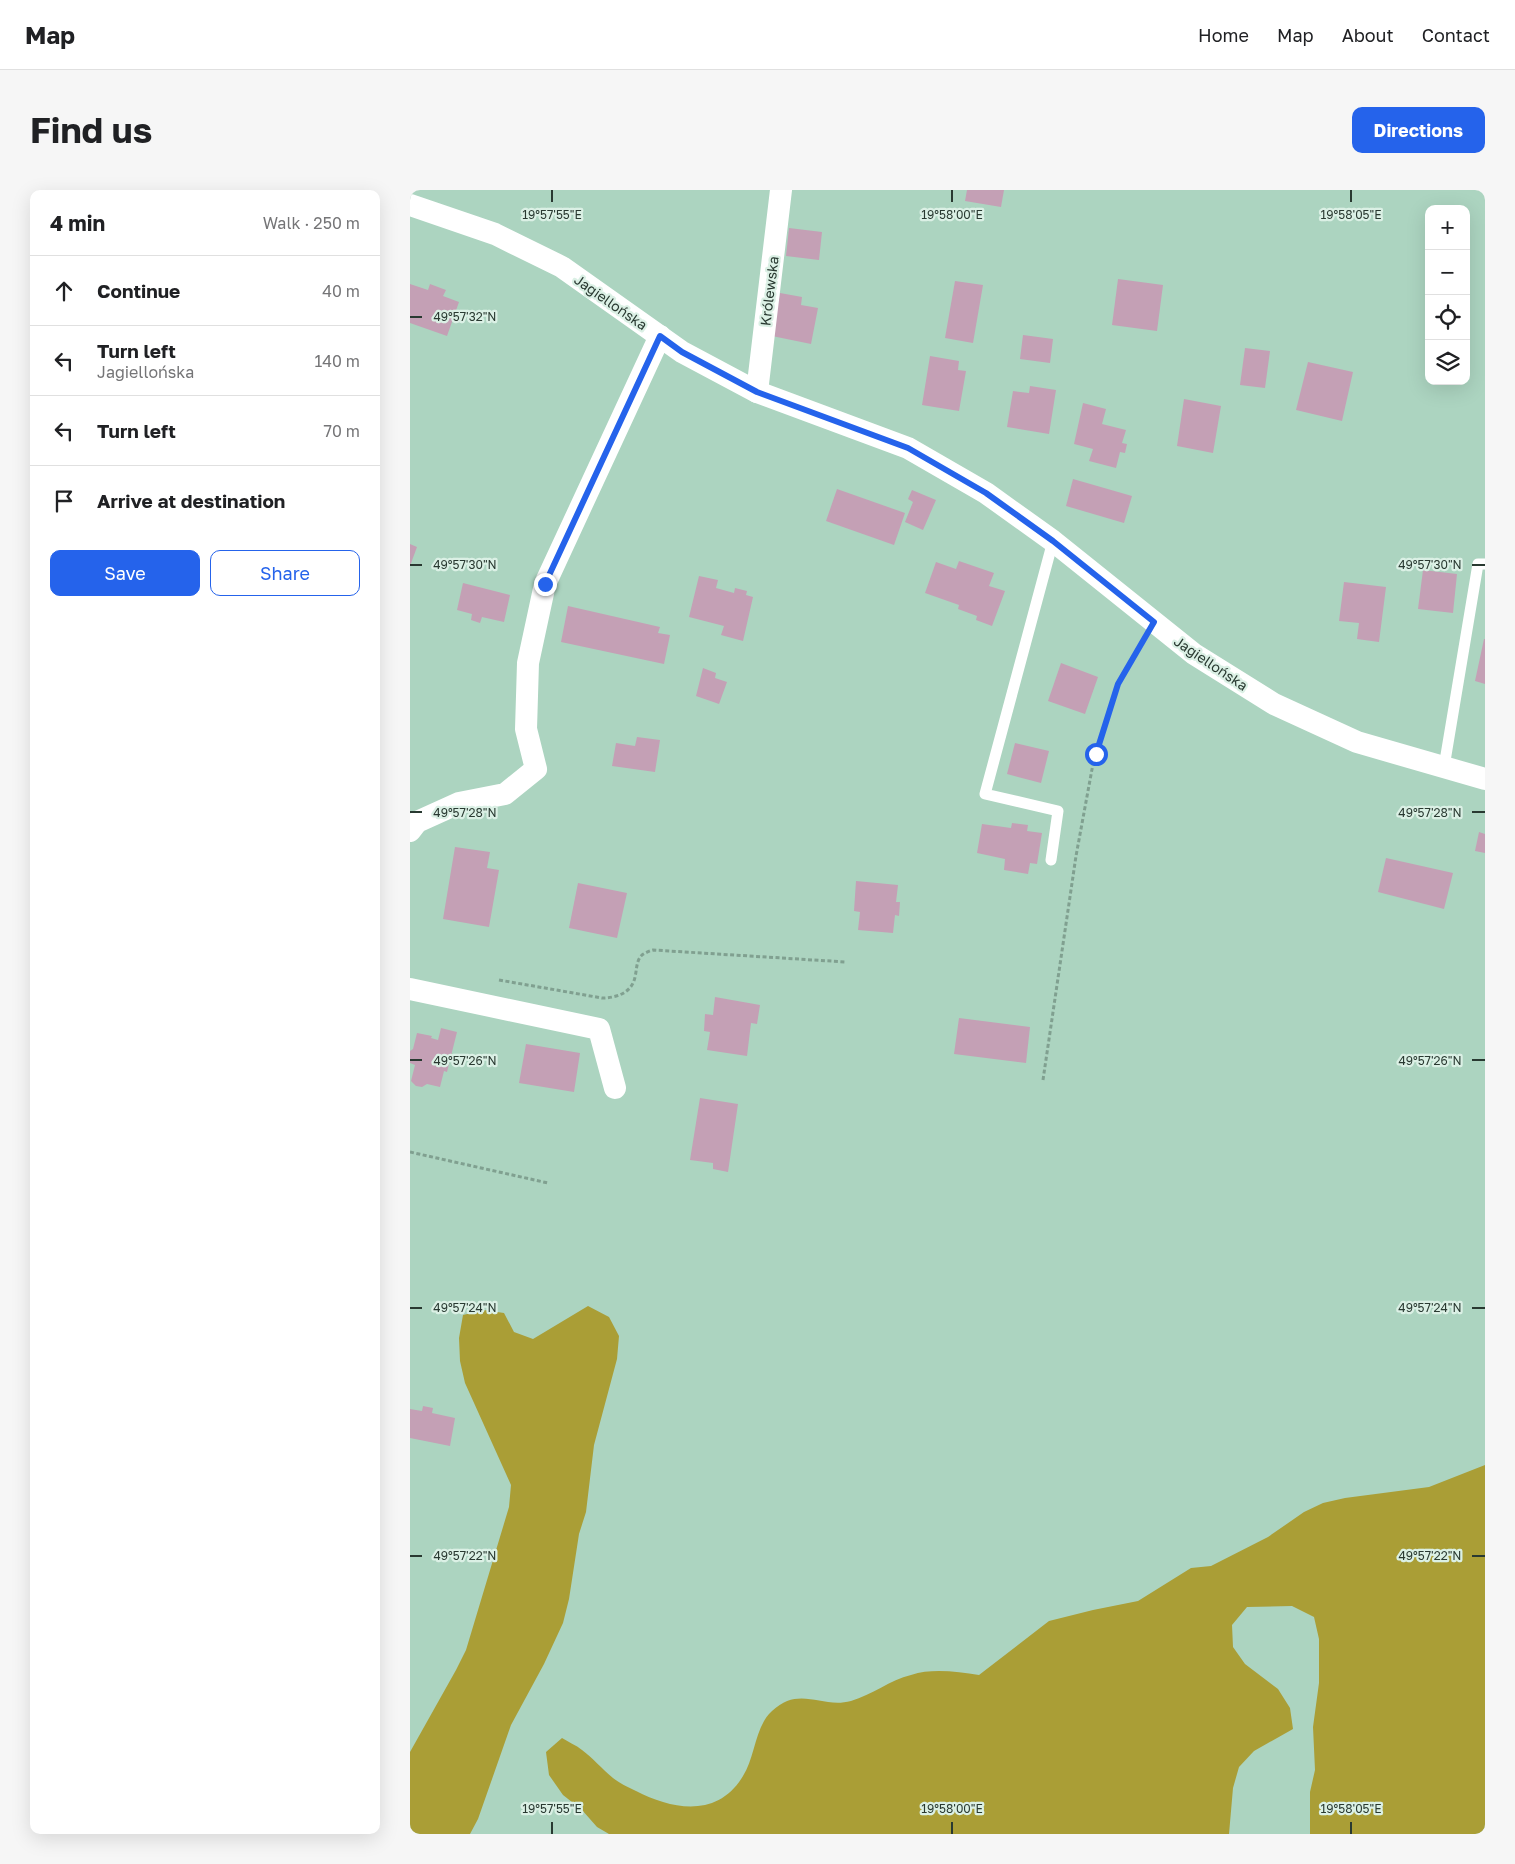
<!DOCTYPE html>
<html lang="en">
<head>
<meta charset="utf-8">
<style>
  :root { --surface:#fff; --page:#f6f6f6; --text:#202124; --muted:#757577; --line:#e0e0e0; --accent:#2563eb }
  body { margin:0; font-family:"Golos Text",sans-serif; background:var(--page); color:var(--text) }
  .controls { position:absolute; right:15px; top:15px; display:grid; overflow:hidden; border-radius:10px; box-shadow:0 5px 20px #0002 }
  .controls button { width:45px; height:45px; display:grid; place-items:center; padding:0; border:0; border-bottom:1px solid var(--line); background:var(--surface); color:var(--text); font:25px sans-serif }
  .stop { position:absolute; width:15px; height:15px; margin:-11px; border:4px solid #2563eb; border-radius:50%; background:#fff }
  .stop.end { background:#2563eb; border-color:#fff; box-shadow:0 1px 5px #0008 }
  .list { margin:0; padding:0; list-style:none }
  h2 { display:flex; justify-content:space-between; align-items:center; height:65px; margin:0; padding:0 20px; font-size:21px }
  h2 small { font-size:16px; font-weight:400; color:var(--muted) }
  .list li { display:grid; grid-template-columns:32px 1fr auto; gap:15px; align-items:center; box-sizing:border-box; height:70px; padding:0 20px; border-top:1px solid var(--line) }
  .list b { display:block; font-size:19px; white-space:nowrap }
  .list p { margin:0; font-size:16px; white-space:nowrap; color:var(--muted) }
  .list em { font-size:16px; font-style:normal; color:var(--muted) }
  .actions { display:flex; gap:10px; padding:15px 20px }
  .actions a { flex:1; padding:11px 0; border:1px solid var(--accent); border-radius:10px; text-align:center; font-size:18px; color:var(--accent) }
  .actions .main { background:var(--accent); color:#fff }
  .icon { flex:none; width:28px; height:28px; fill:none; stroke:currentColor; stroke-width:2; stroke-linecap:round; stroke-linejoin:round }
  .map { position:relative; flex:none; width:1075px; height:1644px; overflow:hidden; border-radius:10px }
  header { display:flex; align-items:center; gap:30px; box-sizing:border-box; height:70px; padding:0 25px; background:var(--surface); border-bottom:1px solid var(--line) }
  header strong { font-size:24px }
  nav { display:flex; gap:28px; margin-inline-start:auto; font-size:18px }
  .intro { display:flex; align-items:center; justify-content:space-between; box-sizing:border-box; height:120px; padding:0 30px }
  h1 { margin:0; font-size:35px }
  .button { padding:12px 22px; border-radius:10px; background:var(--accent); color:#fff; font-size:18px; font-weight:700 }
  main { display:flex; gap:30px; padding:0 30px }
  aside { flex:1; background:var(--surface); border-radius:10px; box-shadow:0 5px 20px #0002 }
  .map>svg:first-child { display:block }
  .forest { fill:#aa9e36 }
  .building { fill:#c4a0b5 }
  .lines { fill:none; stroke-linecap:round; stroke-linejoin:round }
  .path { stroke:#80a090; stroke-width:3; stroke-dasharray:4 2.5; stroke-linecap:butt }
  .lane { stroke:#fff; stroke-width:11 }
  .street { stroke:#fff; stroke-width:22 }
  .route { stroke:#2563eb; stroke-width:6 }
  .ticks { fill:none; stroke:#293931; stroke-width:2 }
  .labels { text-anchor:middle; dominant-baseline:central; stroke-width:4.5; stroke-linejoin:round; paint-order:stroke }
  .street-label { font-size:14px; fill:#293931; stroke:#dbf0e5 }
  .ticks-label { font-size:12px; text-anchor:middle; fill:#293931; stroke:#dbf0e5; stroke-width:4.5; stroke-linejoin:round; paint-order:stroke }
</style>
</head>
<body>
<header>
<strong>Map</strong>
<nav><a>Home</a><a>Map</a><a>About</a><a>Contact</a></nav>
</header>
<div class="intro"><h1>Find us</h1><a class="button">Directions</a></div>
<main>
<aside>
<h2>4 min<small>Walk · 250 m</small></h2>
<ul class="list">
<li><svg class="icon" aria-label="ahead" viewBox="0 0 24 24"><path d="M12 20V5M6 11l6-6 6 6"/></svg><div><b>Continue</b></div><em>40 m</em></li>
<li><svg class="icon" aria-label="left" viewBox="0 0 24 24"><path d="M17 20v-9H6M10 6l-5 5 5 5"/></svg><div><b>Turn left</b><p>Jagiellońska</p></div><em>140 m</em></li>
<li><svg class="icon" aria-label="left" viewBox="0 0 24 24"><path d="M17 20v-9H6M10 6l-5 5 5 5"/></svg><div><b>Turn left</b></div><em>70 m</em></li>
<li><svg class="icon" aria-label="arrive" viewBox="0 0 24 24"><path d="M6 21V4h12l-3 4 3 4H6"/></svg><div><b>Arrive at destination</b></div></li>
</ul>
<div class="actions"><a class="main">Save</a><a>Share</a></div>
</aside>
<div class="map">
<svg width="1075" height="1644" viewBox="0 0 1075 1644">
  <rect width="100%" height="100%" fill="#acd4c0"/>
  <g class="forest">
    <path d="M178,1116L199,1127L209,1146L207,1169L184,1255L176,1322L169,1344L159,1409L153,1433L134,1474L101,1535L68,1629L60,1644H0V1562L46,1480L56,1460L99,1317L101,1295L55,1193L50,1171L49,1148L53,1125L74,1120L94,1123L104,1142L123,1149Z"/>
    <path d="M1075,1275V1644H900V1602L905,1580L903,1537L909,1493V1449L904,1427L882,1416L837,1417L822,1435L823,1457L835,1474L868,1499L880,1518L883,1539L844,1561L829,1577L823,1598L819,1644H199L187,1637L172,1620L153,1605L139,1585L136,1562L152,1548C158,1552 166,1555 172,1560C183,1568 192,1579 203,1588C209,1593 218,1597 226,1601C263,1620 308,1628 333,1586C345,1568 345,1536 362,1521C390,1495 411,1519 441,1511C462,1505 480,1490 501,1485C523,1478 547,1482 569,1485L639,1431L683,1420L728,1411L781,1378L801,1376L858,1347L894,1322L913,1313L935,1308L1019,1297Z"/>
  </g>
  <g class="building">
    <path d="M557,0H594L591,17L555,11Z"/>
    <path d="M379,38L412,42L409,70L376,66Z"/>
    <path d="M708,89L753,95L747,141L702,135Z"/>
    <path d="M545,91L573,95L563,153L535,148Z"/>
    <path d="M0,94L18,100L20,94L36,100L33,106L49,112L37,146L0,133Z"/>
    <path d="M370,103L392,107L391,115L408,118L401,154L362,146Z"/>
    <path d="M613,145L643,149L640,173L610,169Z"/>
    <path d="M835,158L860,161L855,198L830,195Z"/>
    <path d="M520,166L549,171L548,180L556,181L549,221L512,215Z"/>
    <path d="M898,172L943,182L932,231L886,220Z"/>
    <path d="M620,196L646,200L639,244L597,237L603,201L619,203Z"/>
    <path d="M774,209L811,216L803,263L767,256Z"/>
    <path d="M673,213L696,219L692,234L716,240L712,253L717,254L715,263L710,262L706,278L679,271L683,259L664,254Z"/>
    <path d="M663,289L722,306L714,333L656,316Z"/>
    <path d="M427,299L495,323L484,355L416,331Z"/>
    <path d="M502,300L526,310L513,340L495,332L503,312L498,309Z"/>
    <path d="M0,354L7,357L0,376Z"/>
    <path d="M549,371L584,383L579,396L595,401L582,436L566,430L567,426L548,419L549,415L515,403L526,372L546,379Z"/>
    <path d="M1013,380L1047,384L1043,423L1008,419Z"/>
    <path d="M289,386L308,390L306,398L324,403L325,398L337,401L336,405L343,407L333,451L311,445L314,436L279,427Z"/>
    <path d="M934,392L976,397L969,452L947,449L949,433L929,431Z"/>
    <path d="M53,393L100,405L94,432L72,427L70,433L61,430L62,424L47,420Z"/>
    <path d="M158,416L250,437L248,443L260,445L254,474L151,452Z"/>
    <path d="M1074,449H1075V494L1065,491Z"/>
    <path d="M651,473L688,487L675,524L638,511Z"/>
    <path d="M293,478L306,483L305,488L317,492L309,514L286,506Z"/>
    <path d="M227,547L250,550L245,582L202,576L206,553L225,556Z"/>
    <path d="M605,553L639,561L631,593L597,584Z"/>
    <path d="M602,633L618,635L617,641L632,643L627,674L620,673L618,684L594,680L595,669L567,663L572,634L601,638Z"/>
    <path d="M1069,642L1075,644V663L1065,661Z"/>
    <path d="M45,657L80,662L77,678L89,680L79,737L33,729Z"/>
    <path d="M976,668L1043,683L1034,719L968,702Z"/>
    <path d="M446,691L488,695L486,712H490L489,726L485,725L483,743L448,740L450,722L444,721Z"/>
    <path d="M168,693L217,703L207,748L159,738Z"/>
    <path d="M305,807L350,815L347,834L341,833L337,866L297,860L300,842L294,841L295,824L303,825Z"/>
    <path d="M549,828L620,837L616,873L544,864Z"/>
    <path d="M31,838L47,842L37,882L34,881L30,897L17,894L12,897L6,896L1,891L5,875L0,873V861L3,859L7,843L22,846L21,848L28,850Z"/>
    <path d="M116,854L170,863L164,902L109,893Z"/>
    <path d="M290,908L328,914L318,982L303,979V973L280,970Z"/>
    <path d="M13,1216L23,1218L22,1223L45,1228L40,1256L0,1248V1219L12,1221Z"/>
  </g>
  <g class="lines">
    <g class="path">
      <path d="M89,790L192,808C206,808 222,803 225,787C227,779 226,771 232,765C235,763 239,761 243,760L436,772"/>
      <path d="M633,890L666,666L685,563L708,494L732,453"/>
      <path d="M0,962L138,993"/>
    </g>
    <g class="lane">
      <path d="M1034,577L1068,374H1075"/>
      <path d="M641,670L648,621L575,604L643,351"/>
    </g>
    <g class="street">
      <path d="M0,15L85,44L152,77L272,162L347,202L498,258L576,303L643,351L784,464L864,514L947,552L1075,589"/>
      <path d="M347,202L371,0"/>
      <path d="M0,641L7,632L49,613L95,604L126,579L116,539L118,473L135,394L250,146"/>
      <path d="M0,799L189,839L205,898"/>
    </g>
  </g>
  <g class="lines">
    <path class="route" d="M135,394L250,146L272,162L347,202L498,258L576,303L643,351L744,432L708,494L686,564"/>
  </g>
  <path class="ticks" d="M142,0V12M542,0V12M941,0V12M0,127H12M0,375H12M1062,375H1075M0,622H12M1062,622H1075M0,870H12M1062,870H1075M0,1118H12M1062,1118H1075M0,1366H12M1062,1366H1075M142,1632V1644M542,1632V1644M941,1632V1644"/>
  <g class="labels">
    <g class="street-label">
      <text transform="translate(359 101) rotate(-83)">Królewska</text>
      <text transform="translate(201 112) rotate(35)">Jagiellońska</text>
      <text transform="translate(801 473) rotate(34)">Jagiellońska</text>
    </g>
  </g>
  <g class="ticks-label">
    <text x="142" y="29">19°57'55"E</text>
    <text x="542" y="29">19°58'00"E</text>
    <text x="941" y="29">19°58'05"E</text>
    <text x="55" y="131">49°57'32"N</text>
    <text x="55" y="379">49°57'30"N</text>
    <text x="1020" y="379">49°57'30"N</text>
    <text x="55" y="627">49°57'28"N</text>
    <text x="1020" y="627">49°57'28"N</text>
    <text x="55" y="875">49°57'26"N</text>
    <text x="1020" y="875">49°57'26"N</text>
    <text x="55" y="1122">49°57'24"N</text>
    <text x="1020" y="1122">49°57'24"N</text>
    <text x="55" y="1370">49°57'22"N</text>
    <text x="1020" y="1370">49°57'22"N</text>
    <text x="142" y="1623">19°57'55"E</text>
    <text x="542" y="1623">19°58'00"E</text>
    <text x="941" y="1623">19°58'05"E</text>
  </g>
</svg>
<div class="controls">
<button>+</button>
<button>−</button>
<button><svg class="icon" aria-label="locate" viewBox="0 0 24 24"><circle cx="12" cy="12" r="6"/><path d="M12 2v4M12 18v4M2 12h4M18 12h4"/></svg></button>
<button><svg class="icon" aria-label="layers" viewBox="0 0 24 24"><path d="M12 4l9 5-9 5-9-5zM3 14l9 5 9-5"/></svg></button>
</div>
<div class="stop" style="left:686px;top:564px"></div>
<div class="stop end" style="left:135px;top:394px"></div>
</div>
</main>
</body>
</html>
